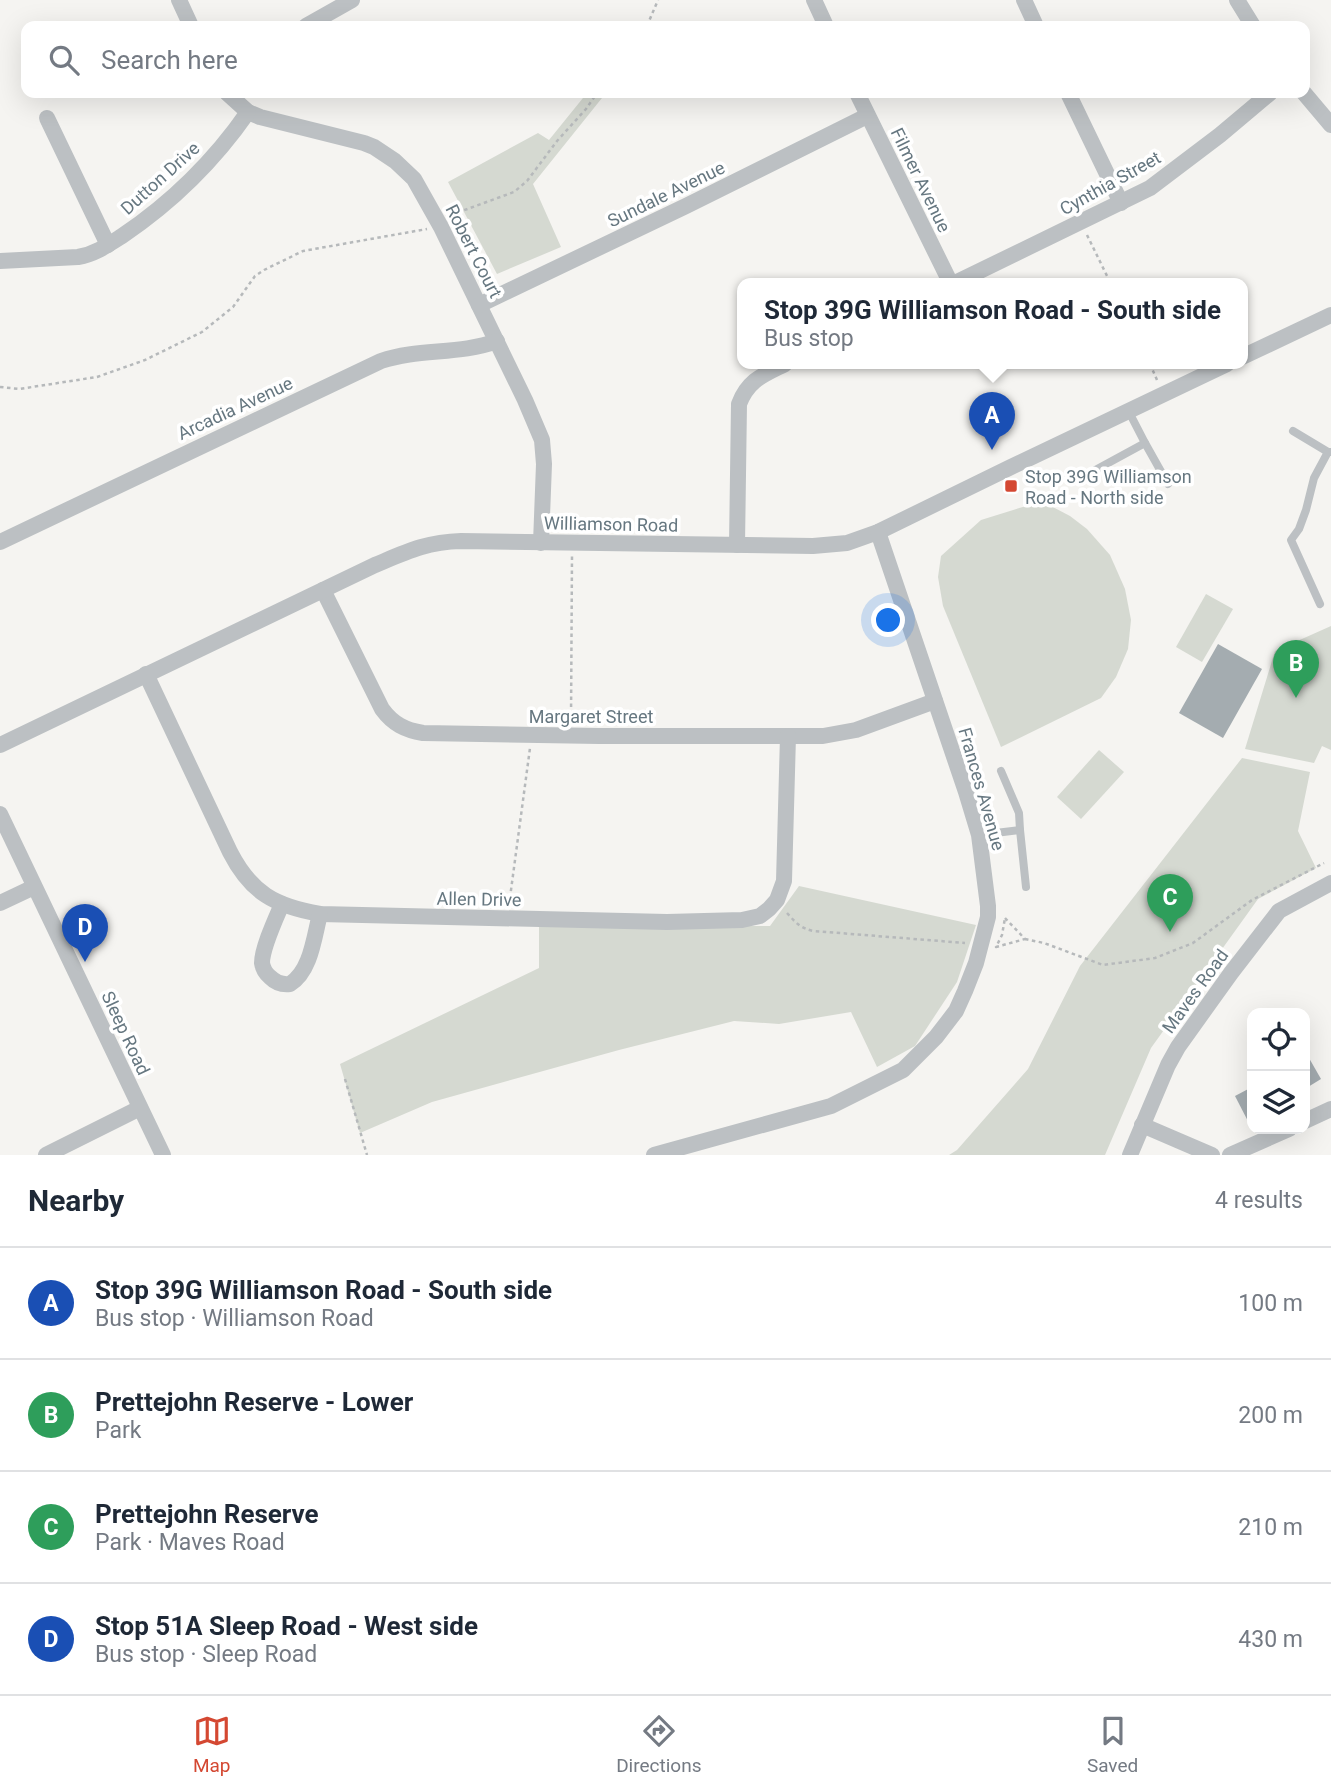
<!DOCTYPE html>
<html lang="en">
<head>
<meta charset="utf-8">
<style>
  :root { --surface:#fff; --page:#f6f6f7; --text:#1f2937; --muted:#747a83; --line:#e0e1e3; --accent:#d44832 }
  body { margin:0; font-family:Roboto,sans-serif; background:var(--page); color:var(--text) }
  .controls { position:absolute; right:21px; bottom:21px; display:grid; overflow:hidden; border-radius:14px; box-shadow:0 7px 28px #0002 }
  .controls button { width:63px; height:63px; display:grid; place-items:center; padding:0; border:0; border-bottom:2px solid var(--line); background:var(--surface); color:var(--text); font:35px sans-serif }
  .you { position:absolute; left:889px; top:621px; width:24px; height:24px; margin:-18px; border:5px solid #fff; border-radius:50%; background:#1a73e8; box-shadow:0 0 0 10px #1a73e833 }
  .badge { display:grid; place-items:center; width:46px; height:46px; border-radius:50%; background:var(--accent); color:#fff; font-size:23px; font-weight:700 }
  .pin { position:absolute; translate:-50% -58px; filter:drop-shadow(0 2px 4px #0008) }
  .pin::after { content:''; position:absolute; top:37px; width:24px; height:21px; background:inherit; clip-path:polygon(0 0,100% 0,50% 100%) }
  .popup { position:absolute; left:737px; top:278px; width:511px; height:91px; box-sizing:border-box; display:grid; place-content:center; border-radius:14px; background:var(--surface); filter:drop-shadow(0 2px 5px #0005); font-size:23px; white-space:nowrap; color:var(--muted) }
  .popup b { font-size:26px; color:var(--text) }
  .popup::after { content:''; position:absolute; left:50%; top:100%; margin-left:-14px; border:14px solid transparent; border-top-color:var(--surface) }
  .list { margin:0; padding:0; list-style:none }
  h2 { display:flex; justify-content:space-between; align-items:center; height:91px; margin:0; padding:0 28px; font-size:30px }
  h2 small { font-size:23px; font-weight:400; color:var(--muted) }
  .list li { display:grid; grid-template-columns:46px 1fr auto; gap:21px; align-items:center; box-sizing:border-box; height:112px; padding:0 28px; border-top:2px solid var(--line) }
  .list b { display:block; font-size:26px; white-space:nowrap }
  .list p { margin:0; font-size:23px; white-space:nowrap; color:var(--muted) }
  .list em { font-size:23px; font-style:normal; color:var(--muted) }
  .icon { flex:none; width:38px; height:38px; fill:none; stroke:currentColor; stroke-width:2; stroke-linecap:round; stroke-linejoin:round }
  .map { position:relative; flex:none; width:1331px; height:1155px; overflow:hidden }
  .search { position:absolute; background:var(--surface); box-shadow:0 7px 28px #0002; left:21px; right:21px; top:21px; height:77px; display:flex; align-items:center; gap:18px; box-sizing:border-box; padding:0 24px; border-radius:14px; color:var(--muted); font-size:26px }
  .sheet { height:539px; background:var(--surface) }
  nav { display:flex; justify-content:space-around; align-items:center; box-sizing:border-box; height:98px; border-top:2px solid var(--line); background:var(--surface); font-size:19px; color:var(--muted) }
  nav a { display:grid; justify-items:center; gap:4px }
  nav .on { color:var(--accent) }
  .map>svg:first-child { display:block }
  .green { fill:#d5d9d1 }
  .building { fill:#a4acb0 }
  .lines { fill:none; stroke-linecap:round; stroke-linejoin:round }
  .path { stroke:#b6b9bb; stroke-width:2.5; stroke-dasharray:3.5 3.5; stroke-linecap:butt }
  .lane { stroke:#bcc0c3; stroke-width:8 }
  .street { stroke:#bcc0c3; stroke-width:16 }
  .poi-dot { fill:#d44832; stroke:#fff; stroke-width:2.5 }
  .labels { text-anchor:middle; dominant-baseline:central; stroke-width:7; stroke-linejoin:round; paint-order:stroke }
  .street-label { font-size:18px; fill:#667780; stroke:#fff }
  .poi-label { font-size:18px; fill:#667780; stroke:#fff; text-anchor:start }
</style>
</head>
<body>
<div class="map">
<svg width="1331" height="1155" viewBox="0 0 1331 1155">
  <rect width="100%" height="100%" fill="#f5f4f1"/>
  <g class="green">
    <path d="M587,93H606L533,184L561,247L497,274L448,182L538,133L549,140Z"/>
    <path d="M1049,505L1070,516L1087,529L1110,555L1125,589L1131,620L1128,649L1116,677L1101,698L1001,747L943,606L938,577L941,556L981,520L1026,506Z"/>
    <path d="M1206,594L1233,609L1202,662L1176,647Z"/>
    <path d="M1331,626V750L1322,746L1314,763L1245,749L1275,651Z"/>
    <path d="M1099,750L1124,772L1081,819L1057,797Z"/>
    <path d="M1242,758L1310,772L1298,831L1316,868L1258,899L1151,1048L1105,1155H949L957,1150L1028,1069L1080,966Z"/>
    <path d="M799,886L976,925L957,982L915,1046L877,1067L851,1012L779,1024L734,1021L619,1050L432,1102L360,1133L340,1064L539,968V926H770Z"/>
  </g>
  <g class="building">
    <path d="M1218,644L1262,669L1223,738L1179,713Z"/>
    <path d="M1305,1051L1321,1079L1308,1087L1305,1081Z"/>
    <path d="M1252,1087V1129L1235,1096Z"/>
  </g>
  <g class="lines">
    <g class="path">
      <path d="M647,26L658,0"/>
      <path d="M451,215L514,192L527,181L557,141L586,109L597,93"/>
      <path d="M1087,235L1111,284"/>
      <path d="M1150,364L1157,380"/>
      <path d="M0,387L19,389L97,377L145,360L202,332L233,307L255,276L264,270L303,251L427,229"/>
      <path d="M571,721L572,556"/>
      <path d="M509,905L530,748"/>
      <path d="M787,913C795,922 801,929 814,931L965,943"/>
      <path d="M1005,918L1025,939L996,947L1002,935Z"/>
      <path d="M1025,939L1044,943L1103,965L1155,958L1193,943L1252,900L1324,863"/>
      <path d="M345,1079L367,1155"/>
    </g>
    <g class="lane">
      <path d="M1129,412L1145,443"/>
      <path d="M1293,431L1328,452"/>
      <path d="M1088,474L1145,443L1168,484"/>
      <path d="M1320,604L1291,540L1299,529L1306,510L1314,478L1328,452H1331"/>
      <path d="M1001,771L1019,813L1020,830"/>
      <path d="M979,835L1020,830L1026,887"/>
    </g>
    <g class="street">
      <path d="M179,0L191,26"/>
      <path d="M814,0L826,26"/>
      <path d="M1024,0L1036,26"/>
      <path d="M1237,0L1253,26"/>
      <path d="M306,26L352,0"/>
      <path d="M227,93L248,112L260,117L364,143L374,147L395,161L414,179L441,227L525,400L542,440L544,464L541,543"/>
      <path d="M857,93L951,284"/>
      <path d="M1068,93L1121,203"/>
      <path d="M1304,93L1331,125"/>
      <path d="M47,118L108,245"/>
      <path d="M0,261L78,257C95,254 108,245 122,236C171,203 214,161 248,112"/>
      <path d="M953,284L1150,188L1220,135L1270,93"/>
      <path d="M479,305L686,206L867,116"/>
      <path d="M1242,357L1331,315"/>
      <path d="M0,542L381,361C419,348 459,355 497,341"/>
      <path d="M737,545L739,404C748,380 763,375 785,364"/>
      <path d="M323,590L382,709C393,724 405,730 423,733L599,736H823L856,730L935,701"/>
      <path d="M146,674L230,852C251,893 275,906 320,914L667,922L742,920L760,916L769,909L777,900L784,881L788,736"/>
      <path d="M0,745L375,565C406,552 426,542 461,541L813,546L847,543L878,532L1011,467L1227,364"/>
      <path d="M0,814L163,1155"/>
      <path d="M0,903L34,887"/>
      <path d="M282,904C276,918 262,948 262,963C263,969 265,973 270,977C276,983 282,985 290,984C311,971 314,937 320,914"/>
      <path d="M1305,1121L1331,1109"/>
      <path d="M1142,1125L1212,1155"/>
      <path d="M46,1155L140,1108"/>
      <path d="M654,1155L831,1106L903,1070L936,1037L956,1011L965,991L976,963L988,917V906L979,835L966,792L878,532"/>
      <path d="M1130,1155L1168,1065L1178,1047L1231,973L1279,911L1331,883"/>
      <path d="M1230,1155L1289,1129"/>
    </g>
  </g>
  <rect class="poi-dot" x="1004" y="479" width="14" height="14" rx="3.5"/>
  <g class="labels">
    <g class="street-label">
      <text transform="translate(160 178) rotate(-42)">Dutton Drive</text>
      <text transform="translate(921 180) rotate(64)">Filmer Avenue</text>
      <text transform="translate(1110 183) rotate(-29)">Cynthia Street</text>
      <text transform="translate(666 194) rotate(-26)">Sundale Avenue</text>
      <text transform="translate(474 251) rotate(63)">Robert Court</text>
      <text transform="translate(235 408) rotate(-25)">Arcadia Avenue</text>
      <text transform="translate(611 524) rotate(1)">Williamson Road</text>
      <text x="591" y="716">Margaret Street</text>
      <text transform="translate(982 789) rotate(74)">Frances Avenue</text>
      <text transform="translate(479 899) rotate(1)">Allen Drive</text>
      <text transform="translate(1195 991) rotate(-54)">Maves Road</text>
      <text transform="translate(126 1033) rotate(65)">Sleep Road</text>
    </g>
    <g class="poi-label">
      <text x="1025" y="476">Stop 39G Williamson<tspan x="1025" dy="21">Road - North side</tspan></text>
    </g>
  </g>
</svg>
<div class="controls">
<button><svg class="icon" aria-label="locate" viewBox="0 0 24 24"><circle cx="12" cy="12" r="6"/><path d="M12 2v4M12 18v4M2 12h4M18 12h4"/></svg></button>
<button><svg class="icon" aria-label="layers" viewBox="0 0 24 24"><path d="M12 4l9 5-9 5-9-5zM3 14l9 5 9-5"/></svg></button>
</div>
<div class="you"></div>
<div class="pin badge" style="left:992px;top:450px;background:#1a4fb4">A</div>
<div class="popup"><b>Stop 39G Williamson Road - South side</b>Bus stop</div>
<div class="pin badge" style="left:1296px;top:698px;background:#2e9e5b">B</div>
<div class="pin badge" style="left:1170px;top:932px;background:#2e9e5b">C</div>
<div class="pin badge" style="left:85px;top:962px;background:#1a4fb4">D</div>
<div class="search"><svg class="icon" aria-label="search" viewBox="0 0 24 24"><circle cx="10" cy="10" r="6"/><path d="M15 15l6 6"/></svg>Search here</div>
</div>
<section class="sheet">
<h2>Nearby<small>4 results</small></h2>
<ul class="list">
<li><span class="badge" style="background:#1a4fb4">A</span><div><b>Stop 39G Williamson Road - South side</b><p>Bus stop · Williamson Road</p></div><em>100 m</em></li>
<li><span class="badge" style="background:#2e9e5b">B</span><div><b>Prettejohn Reserve - Lower</b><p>Park</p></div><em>200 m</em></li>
<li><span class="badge" style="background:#2e9e5b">C</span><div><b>Prettejohn Reserve</b><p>Park · Maves Road</p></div><em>210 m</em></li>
<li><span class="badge" style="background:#1a4fb4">D</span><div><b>Stop 51A Sleep Road - West side</b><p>Bus stop · Sleep Road</p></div><em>430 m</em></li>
</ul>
</section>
<nav>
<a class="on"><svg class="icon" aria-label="map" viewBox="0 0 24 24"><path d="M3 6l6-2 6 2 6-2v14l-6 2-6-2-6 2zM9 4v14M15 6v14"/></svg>Map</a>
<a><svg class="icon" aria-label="directions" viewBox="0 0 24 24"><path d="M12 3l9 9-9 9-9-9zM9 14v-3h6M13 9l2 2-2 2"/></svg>Directions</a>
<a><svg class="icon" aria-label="saved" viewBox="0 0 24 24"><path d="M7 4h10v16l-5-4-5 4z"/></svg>Saved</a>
</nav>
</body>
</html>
